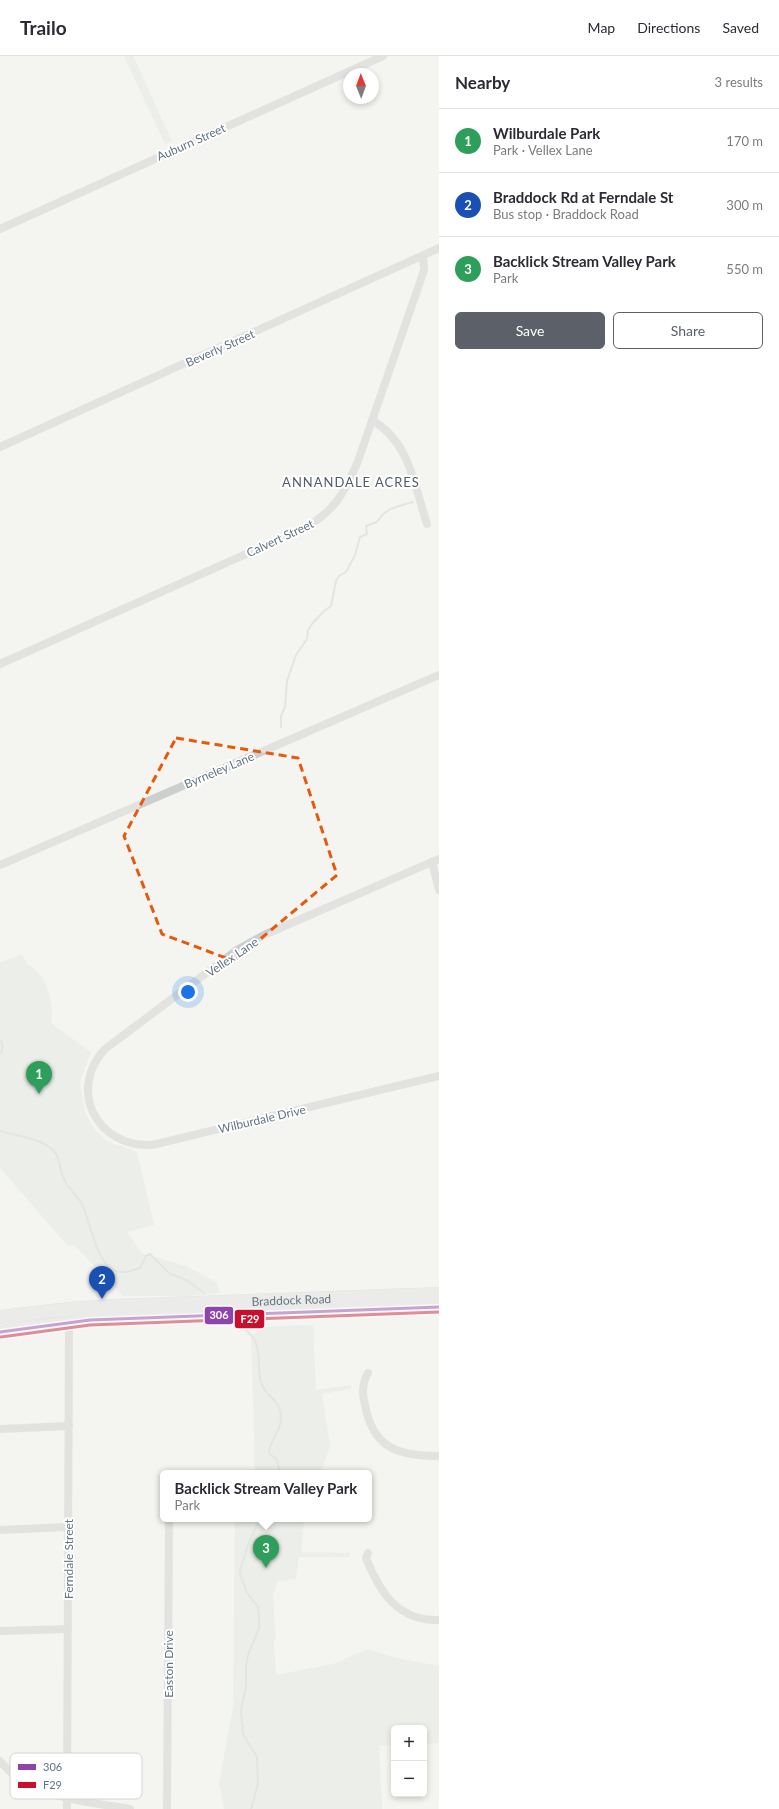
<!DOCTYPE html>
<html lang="en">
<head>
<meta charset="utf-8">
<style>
  :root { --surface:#fff; --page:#f7f7f7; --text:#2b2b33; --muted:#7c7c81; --line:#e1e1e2; --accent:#5b6069 }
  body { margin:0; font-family:Lato,sans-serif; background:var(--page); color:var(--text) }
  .controls { position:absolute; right:12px; bottom:12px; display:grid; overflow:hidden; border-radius:6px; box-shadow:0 2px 6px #0003 }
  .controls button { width:36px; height:36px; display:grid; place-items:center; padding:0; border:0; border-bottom:1px solid var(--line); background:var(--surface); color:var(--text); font:20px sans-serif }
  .compass { position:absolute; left:343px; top:12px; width:36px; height:36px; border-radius:50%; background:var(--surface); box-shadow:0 2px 6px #0003; rotate:359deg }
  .you { position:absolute; left:188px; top:936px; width:14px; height:14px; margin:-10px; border:3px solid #fff; border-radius:50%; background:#1a73e8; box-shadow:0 0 0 6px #1a73e833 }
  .badge { display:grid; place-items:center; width:26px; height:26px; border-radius:50%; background:var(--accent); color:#fff; font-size:13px; font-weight:700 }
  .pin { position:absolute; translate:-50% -33px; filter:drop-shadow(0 1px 2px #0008) }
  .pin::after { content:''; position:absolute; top:21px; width:14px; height:12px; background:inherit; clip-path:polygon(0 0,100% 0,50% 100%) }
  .popup { position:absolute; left:160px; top:1414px; width:212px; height:52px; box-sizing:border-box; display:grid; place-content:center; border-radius:6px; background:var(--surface); filter:drop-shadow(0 1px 3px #0005); font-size:13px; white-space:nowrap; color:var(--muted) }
  .popup b { font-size:15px; color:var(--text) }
  .popup::after { content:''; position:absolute; left:50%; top:100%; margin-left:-8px; border:8px solid transparent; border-top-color:var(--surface) }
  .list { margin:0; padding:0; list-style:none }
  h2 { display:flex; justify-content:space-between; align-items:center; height:52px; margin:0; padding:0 16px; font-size:17px }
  h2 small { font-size:13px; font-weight:400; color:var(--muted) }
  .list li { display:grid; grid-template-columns:26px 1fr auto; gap:12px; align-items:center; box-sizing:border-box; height:64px; padding:0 16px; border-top:1px solid var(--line) }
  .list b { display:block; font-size:15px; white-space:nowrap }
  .list p { margin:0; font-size:13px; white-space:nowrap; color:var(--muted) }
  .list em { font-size:13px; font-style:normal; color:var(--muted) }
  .actions { display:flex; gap:8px; padding:12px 16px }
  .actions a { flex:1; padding:9px 0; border:1px solid var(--accent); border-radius:6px; text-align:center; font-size:14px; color:var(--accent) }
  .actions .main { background:var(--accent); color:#fff }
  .map { position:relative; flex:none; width:439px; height:1753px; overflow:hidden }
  header { display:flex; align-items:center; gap:24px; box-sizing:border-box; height:56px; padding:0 20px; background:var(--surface); border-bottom:1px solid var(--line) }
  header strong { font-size:19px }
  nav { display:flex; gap:22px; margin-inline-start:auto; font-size:14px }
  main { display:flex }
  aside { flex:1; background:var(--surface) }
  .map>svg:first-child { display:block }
  .green { fill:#e3e7df }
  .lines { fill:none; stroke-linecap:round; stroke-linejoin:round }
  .stream { stroke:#cbd4d6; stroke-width:2 }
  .primary-casing { stroke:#cfd0d0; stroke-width:14 }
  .street { stroke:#cdcece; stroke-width:8 }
  .primary { stroke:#e0e0e1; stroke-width:13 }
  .bus-1-casing { stroke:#fff; stroke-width:6 }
  .bus-2-casing { stroke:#fff; stroke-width:6 }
  .bus-1 { stroke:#8e44ad; stroke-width:3 }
  .bus-2 { stroke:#c8102e; stroke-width:3 }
  .marked { fill:none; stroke:#e8590c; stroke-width:3; stroke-dasharray:8 5; stroke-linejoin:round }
  .labels { text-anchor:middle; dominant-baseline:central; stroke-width:4; stroke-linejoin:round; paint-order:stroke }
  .street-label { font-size:12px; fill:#627583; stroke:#fff }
  .neighbourhood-label { font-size:13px; letter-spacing:1px; fill:#505e67; stroke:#fff }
  .key { fill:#fff; stroke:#d0d6da; stroke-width:1 }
  .key-label { font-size:11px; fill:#627583 }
  .line-badge { stroke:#fff; stroke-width:1.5 }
  .badge-label { font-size:11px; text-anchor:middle; font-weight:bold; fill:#fff }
</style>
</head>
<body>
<header>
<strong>Trailo</strong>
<nav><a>Map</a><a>Directions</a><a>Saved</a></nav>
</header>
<main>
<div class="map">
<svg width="439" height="1753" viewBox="0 0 439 1753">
  <rect width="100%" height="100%" fill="#f4f4f1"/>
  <g class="green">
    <path d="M124,0H133L172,85L165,88Z"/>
    <path d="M22,898L27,908C44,916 50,935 52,953C53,959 50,962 52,968L91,996L80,1026L85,1057L95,1074L107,1085L137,1096L154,1169L127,1176L142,1197L186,1210L216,1226L220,1237L188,1240H123L74,1189L68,1190L0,1112V907Z"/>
    <path d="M313,1269L316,1334L351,1329V1333L322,1338L330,1390L321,1417H255L251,1279L255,1278L260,1271Z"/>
    <path d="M235,1463H304L301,1496L350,1497V1501H299L296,1523L278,1525L273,1539L276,1582L274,1587L276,1619L333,1608L368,1593L396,1602L439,1610V1687L424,1688V1672H394V1689L379,1690L382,1753H224L219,1727L234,1646L233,1645Z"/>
  </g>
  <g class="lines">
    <g class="stream">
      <path d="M281,671V660L285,651L287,625L296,599L307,583L308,574L312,568L324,555L331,550L336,525L339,520L346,516L355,499L360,481L367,478L366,470L377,466C386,451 397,451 413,446"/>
      <path d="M0,984L2,986V995L0,998"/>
      <path d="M0,1075C17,1080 42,1082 54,1095C61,1103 59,1114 64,1123C68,1133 77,1139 82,1148C91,1166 96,1215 122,1216C128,1217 135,1213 140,1212L146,1200L150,1198L169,1217L188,1225L204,1237"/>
      <path d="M239,1267C243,1272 250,1277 254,1283C262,1297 256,1314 262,1329C268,1343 281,1343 281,1363C281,1376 269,1385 269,1397L277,1404L280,1417"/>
      <path d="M251,1753L258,1728L257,1701L243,1678L241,1655L246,1630V1609L248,1599L259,1572V1563L258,1551L247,1537L240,1518L241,1511L249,1486L260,1463"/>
    </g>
    <g class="primary-casing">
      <g id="primary">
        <path id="s1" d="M0,1261L69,1253L115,1250L439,1238"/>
        <path d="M0,1276L90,1264L439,1251"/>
      </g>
    </g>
    <g class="street">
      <path d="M0,173L383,0"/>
      <path d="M372,364C410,386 414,429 427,468"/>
      <path d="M0,391L439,192"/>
      <path d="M0,608L300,474C334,457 344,438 358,405L419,229L424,214L423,200"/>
      <path d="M439,803L264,879L237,894L105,993C67,1034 97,1092 152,1089L439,1020"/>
      <path d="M432,806L439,834"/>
      <path d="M0,809L439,619"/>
      <path d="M368,1317C362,1327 362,1338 365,1349C373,1393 399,1400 439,1400"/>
      <path d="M0,1373L69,1370"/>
      <path d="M0,1474L68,1471"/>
      <path d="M368,1497L366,1502C380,1537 398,1565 439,1564"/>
      <path d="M0,1575L68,1573"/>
      <path d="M0,1705C31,1743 85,1745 130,1753"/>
      <path d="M67,1753L69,1264"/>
      <path d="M167,1753L169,1463"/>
    </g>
    <use href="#primary" class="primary"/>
    <g class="bus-1-casing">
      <path id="bus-1" d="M0,1276L90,1264L439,1251"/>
    </g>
    <g class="bus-2-casing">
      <path id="bus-2" d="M1,1281L90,1269L439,1256"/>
    </g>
    <use href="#bus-1" class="bus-1"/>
    <use href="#bus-2" class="bus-2"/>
  </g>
  <path d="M0 0H439V1753H0ZM176,682L298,702L337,819L234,905L162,878L124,780Z" fill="#f4f4f1" fill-opacity=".55" fill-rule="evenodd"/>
  <path class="marked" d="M176,682L298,702L337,819L234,905L162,878L124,780Z"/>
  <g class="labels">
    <g class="street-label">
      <text transform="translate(191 86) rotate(-24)">Auburn Street</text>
      <text transform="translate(220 292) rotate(-24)">Beverly Street</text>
      <text transform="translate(280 482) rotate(-25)">Calvert Street</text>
      <text transform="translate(219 714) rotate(-23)">Byrneley Lane</text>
      <text transform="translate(232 901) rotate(-34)">Vellex Lane</text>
      <text transform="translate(262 1063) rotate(-13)">Wilburdale Drive</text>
      <text stroke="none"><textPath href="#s1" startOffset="292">Braddock Road</textPath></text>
      <text transform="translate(68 1503) rotate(-90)">Ferndale Street</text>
      <text transform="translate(168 1608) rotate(-90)">Easton Drive</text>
    </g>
    <g class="neighbourhood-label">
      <text x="351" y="426">ANNANDALE ACRES</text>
    </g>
  </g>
  <rect x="10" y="1697" width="132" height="46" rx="6" class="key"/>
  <rect x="18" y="1708" width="18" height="6" fill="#8e44ad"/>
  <rect x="18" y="1726" width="18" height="6" fill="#c8102e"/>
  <g class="key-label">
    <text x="43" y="1715">306</text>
    <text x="43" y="1733">F29</text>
  </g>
  <g class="line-badge">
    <rect x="204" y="1250" width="30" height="19" rx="4" fill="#8e44ad"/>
    <rect x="234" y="1253" width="31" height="20" rx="4" fill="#c8102e"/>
  </g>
  <g class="badge-label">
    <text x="219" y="1263">306</text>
    <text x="250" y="1267">F29</text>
  </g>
</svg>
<div class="controls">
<button>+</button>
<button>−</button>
</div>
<svg class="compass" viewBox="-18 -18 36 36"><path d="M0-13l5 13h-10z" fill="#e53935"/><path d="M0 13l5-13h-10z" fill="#7c7c81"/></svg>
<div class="you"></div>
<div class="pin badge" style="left:39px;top:1038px;background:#2e9e5b">1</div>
<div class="pin badge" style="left:102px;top:1243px;background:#1a4fb4">2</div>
<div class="pin badge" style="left:266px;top:1512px;background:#2e9e5b">3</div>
<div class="popup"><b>Backlick Stream Valley Park</b>Park</div>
</div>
<aside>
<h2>Nearby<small>3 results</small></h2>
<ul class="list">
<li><span class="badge" style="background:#2e9e5b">1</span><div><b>Wilburdale Park</b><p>Park · Vellex Lane</p></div><em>170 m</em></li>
<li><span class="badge" style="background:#1a4fb4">2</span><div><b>Braddock Rd at Ferndale St</b><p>Bus stop · Braddock Road</p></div><em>300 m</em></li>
<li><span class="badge" style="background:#2e9e5b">3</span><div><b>Backlick Stream Valley Park</b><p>Park</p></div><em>550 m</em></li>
</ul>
<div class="actions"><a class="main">Save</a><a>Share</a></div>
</aside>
</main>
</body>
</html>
